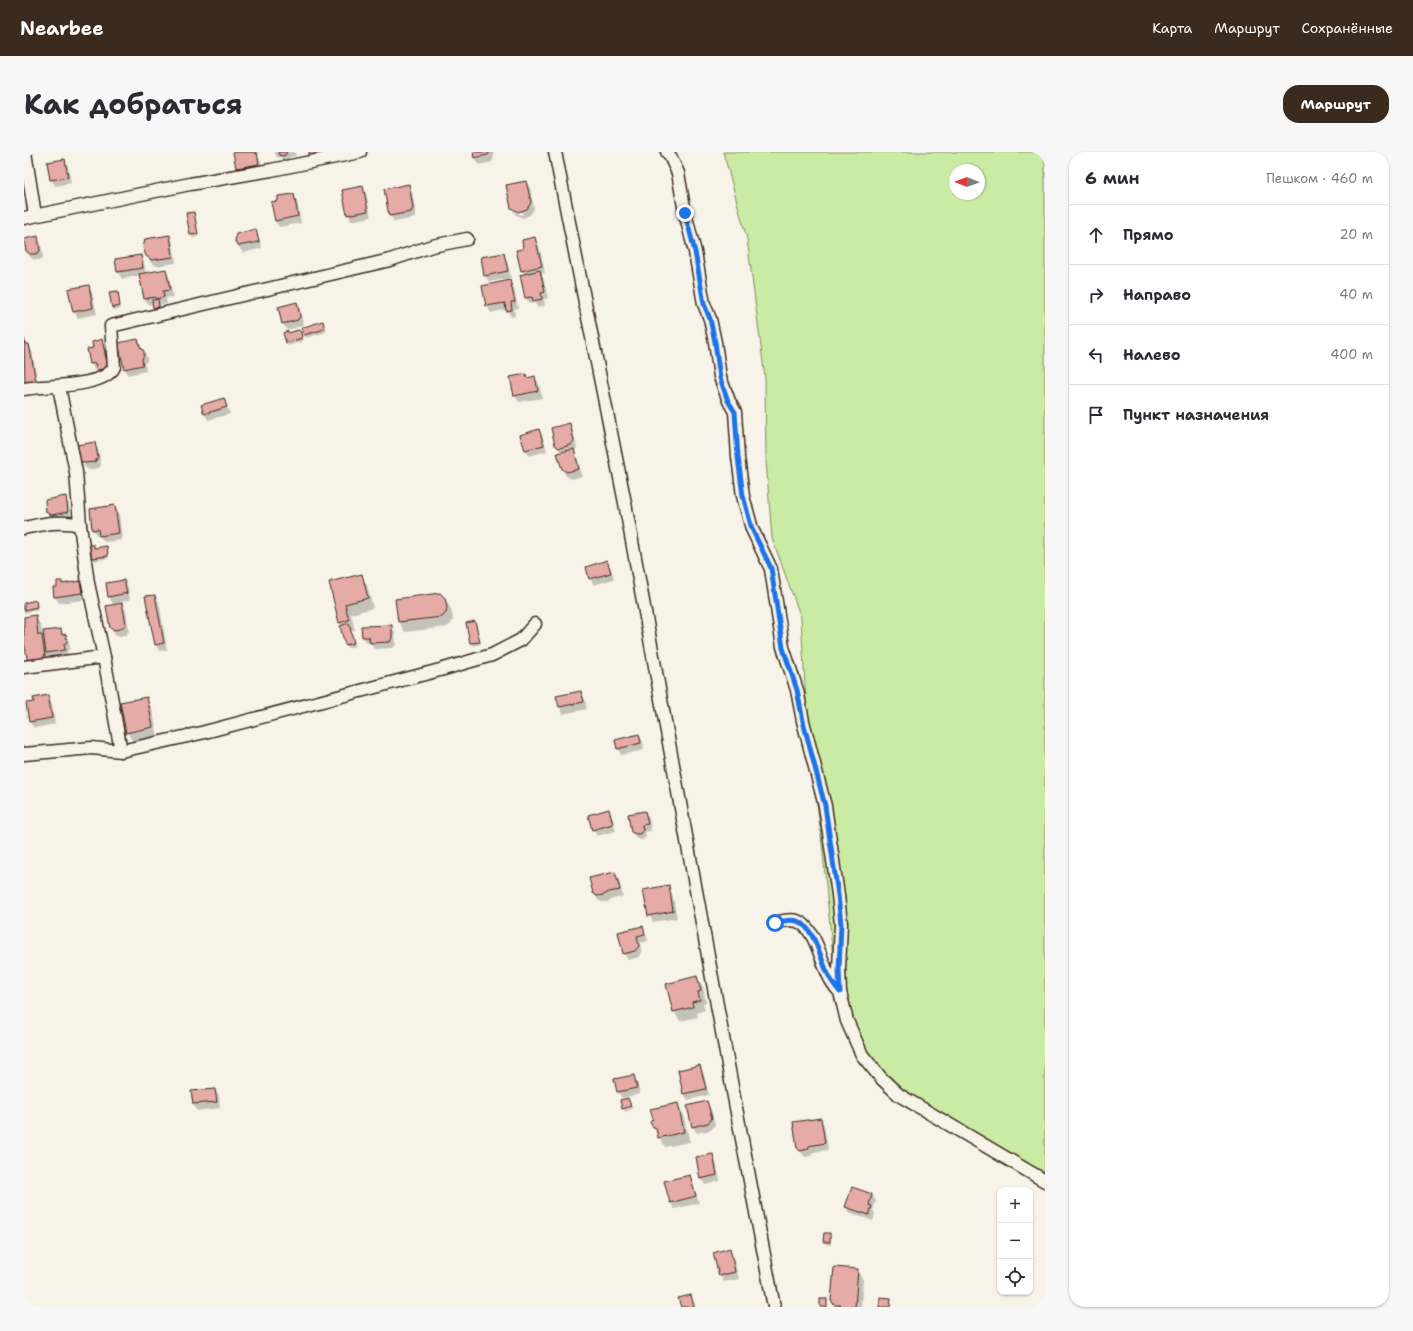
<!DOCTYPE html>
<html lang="ru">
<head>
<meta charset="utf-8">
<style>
  :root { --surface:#fff; --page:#f7f7f7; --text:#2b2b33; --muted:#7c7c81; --line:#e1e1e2; --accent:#3b2a1e }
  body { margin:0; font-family:"Shantell Sans",sans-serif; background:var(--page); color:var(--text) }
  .controls { position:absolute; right:12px; bottom:12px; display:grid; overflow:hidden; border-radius:8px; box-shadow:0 1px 3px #0004 }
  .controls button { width:36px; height:36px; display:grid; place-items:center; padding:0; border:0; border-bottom:1px solid var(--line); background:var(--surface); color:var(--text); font:20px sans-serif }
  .compass { position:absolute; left:925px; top:12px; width:36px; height:36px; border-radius:50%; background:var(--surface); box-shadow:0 1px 3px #0004; rotate:271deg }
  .stop { position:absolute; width:12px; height:12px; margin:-9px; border:3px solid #1a73e8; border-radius:50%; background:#fff }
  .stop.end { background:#1a73e8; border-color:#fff; box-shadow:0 1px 4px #0008 }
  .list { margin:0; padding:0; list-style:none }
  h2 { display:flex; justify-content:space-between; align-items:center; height:52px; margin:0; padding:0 16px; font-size:17px }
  h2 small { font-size:13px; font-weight:400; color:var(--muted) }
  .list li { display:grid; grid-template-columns:26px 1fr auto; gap:12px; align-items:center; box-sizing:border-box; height:60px; padding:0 16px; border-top:1px solid var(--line) }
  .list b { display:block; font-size:15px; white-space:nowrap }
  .list em { font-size:13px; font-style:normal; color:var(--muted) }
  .icon { flex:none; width:22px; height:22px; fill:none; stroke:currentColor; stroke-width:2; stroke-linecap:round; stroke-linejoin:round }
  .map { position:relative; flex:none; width:1021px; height:1155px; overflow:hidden; border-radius:16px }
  header { display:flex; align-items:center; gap:24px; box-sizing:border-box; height:56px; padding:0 20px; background:var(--accent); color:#fff }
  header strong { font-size:19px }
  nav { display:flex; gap:22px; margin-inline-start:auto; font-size:14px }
  .intro { display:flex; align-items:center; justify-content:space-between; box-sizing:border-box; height:96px; padding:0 24px }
  h1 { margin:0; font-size:28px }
  .button { padding:10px 18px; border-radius:16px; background:var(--accent); color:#fff; font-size:14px; font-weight:700 }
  main { display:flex; gap:24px; padding:0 24px }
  aside { flex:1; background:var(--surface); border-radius:16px; box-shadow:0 1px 3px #0004 }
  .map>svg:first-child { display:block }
  .green { fill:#caeba3; stroke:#828a60; fill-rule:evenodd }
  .shadow { fill:#0003 }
  .building { fill:#e6aba6; stroke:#3b2a1e }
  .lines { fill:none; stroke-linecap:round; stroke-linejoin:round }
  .minor-casing { stroke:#3b2a1e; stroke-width:15 }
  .minor { stroke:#f7f3e8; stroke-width:12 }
  .route { stroke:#1a73e8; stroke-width:5 }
</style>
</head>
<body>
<header>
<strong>Nearbee</strong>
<nav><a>Карта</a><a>Маршрут</a><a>Сохранённые</a></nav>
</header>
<div class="intro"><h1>Как добраться</h1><a class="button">Маршрут</a></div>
<main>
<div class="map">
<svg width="1021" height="1155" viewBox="0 0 1021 1155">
  <rect width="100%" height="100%" fill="#f7f3e8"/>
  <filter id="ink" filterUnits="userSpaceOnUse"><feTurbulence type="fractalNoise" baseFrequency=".025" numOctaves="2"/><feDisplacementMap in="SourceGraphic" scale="8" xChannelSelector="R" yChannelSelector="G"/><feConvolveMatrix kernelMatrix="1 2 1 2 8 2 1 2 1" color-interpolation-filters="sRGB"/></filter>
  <g filter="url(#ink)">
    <path class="green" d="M699,0H1021V1032L880,946L847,911L818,858L809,807L799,701L783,567L777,466L748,386L742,309L741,226L723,87L702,10ZM931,18H955V42H931Z"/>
    <g class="shadow">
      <path d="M210,0H235L234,5L237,9L238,19L217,22L213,16Z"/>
      <path d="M250,0H271L272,4L265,5L266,8L260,10L257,5L254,6Z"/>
      <path d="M450,0H469L470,5L468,10L455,13L451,6Z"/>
      <path d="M41,8L44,15L47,31L31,34L27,27Z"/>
      <path d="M502,30L506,36L510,57L506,63L499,66L492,63L489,59L498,63L499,61L489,56V58L488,56Z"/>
      <path d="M384,33L388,40L392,63L391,66L370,70L366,63Z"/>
      <path d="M338,35L342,41L347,65L327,69L324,62Z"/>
      <path d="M269,43L273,49L277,71L255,75L251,69L256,49Z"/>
      <path d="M169,61L175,84L169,86L167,83Z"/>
      <path d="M231,79L235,85L238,96L219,101L212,90Z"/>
      <path d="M145,84L149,90L152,111L133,114L127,111L123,104Z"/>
      <path d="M13,85L17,92L19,106L16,108H11L7,106L3,99Z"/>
      <path d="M511,86L515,93L521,121L517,122L519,126L524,146L520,147L521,154L513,155L511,151L506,152L502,146L500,123L498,118L501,97Z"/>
      <path d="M480,102L483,109L487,126L465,130L461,123Z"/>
      <path d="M116,104L120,110L122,122L141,118L145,124L149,145L142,146L143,152L136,153V158H131L129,152L125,153L121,147L117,123L98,127L94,120L92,108Z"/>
      <path d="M486,129L490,136L494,156L490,157L491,164L487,165L483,157L467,161L463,154L459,135Z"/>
      <path d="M64,134L68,141L73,162L54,166L50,160Z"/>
      <path d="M93,140L97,157L90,158L89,156Z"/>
      <path d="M272,151L276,158L279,171L278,174L263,178L259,172Z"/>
      <path d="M300,174L302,180L282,186L279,177Z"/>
      <path d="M276,180L279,189L264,194L263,191L265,182Z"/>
      <path d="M0,184L3,193H5L8,199L15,236L2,231L0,220Z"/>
      <path d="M114,188L123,206V210L101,215V217L121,213L122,219L104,223L101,216Z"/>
      <path d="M78,189L82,195L87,222L78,224L74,218L71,219L67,212L64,198L70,197Z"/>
      <path d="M502,223L504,226L511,225L515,232L518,246L495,250L491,244Z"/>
      <path d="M200,247L206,262L184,268L181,262Z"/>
      <path d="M545,273L549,279L553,296L550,300L553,305L558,324L548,327L542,324L538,317V301L532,293Z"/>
      <path d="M515,279L519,285L523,299L505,304L502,298Z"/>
      <path d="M70,291L74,297L77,313L75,316L65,318L61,315L57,309Z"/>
      <path d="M41,346L45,352L47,366H27L23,359Z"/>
      <path d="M91,354L95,361L98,388L80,390L76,384H73L69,378L67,358Z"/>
      <path d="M69,394L71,397L82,395L85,406L70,409L68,406Z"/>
      <path d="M583,410L587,416L590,427L570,433L566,426Z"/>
      <path d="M337,423L343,433L349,456L327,462L331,478L327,479L331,494L323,496L306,430Z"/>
      <path d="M100,429L104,435L106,448L89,452L85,445L83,432Z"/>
      <path d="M38,430L39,433L55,430L59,437L61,448L35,451L31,445L30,436L34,435Z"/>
      <path d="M131,444L135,450L143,498L135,499L132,493Z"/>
      <path d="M421,447L427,457L429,467L427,472L423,475L381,480L375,470L372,448Z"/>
      <path d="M11,450L14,458L0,461V452Z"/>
      <path d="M98,452L102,459L105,479L102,483L95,485L91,483L87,476Z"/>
      <path d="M11,464L17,474L19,486L22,492L36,478L45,490L46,497L43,498L44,505L27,507L25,503L27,516L25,518L12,520L4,506L2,495L0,492V466Z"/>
      <path d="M451,470L457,492L449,494L443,472Z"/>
      <path d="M367,474L371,480L372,492L369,496L350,497L347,491H343L339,485Z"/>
      <path d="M557,540L561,547L563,557L539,562L536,555L534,545Z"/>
      <path d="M24,544L28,551L31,572L10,576L6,570L11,551Z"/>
      <path d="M122,546L128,556L134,585L109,590L103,580Z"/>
      <path d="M615,583L619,590L620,598L597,603L594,596Z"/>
      <path d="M585,658L588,665L592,679L573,684L569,677Z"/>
      <path d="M621,660L625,666L627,679L621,680L622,685L619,688H616L612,686L608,680Z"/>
      <path d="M591,721L595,727L599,745L589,747L584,750H577L574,748L570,741Z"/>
      <path d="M644,734L648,741L653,766L629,770L625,763Z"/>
      <path d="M618,776L622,782L624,789L616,791L618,801L615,805L604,808L600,801Z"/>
      <path d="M673,825L679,835L682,850L679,851L681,858L673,861L674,865L656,869L650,859Z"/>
      <path d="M675,914L679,920L685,943L664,948L660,942Z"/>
      <path d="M609,924L613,930L616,942L598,946L594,940Z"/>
      <path d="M191,938L195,944L196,956L173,959L169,952L168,940Z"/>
      <path d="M604,947L608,957L601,960L597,949Z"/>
      <path d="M683,950L687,957L691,973L687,978L673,981L669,975L664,955Z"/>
      <path d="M654,952L659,962L666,990L641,995L629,974Z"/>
      <path d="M796,967L800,973L804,998L789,1000L787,1004L781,1005L774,996Z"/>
      <path d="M688,1003L692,1010L696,1029L681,1033L677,1026Z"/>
      <path d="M666,1024L669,1031L675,1051L650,1057L647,1050Z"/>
      <path d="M848,1042L852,1049L849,1058L851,1062L849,1069L826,1061L822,1055Z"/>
      <path d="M805,1082L807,1085V1093L802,1092L800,1089Z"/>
      <path d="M705,1098L709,1104L715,1127L700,1130L696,1124L691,1101Z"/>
      <path d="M833,1118L839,1128L837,1155H812L808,1148Z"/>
      <path d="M667,1144L672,1155H658Z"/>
    </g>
    <g class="building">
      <path d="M209,0H231L232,2L233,1L235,12L212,16Z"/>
      <path d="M254,0H262L263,1L261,3L258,4L255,3Z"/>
      <path d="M285,0H305L285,4Z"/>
      <path d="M449,0H466L464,3L450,6Z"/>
      <path d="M41,7L44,25L26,28L23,10Z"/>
      <path d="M502,29L507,50L503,57L494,60L487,56L482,33Z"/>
      <path d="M385,32L389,56L387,60L365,64L360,37Z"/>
      <path d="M339,34L344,59L323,63L318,38Z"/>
      <path d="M270,42L274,64L251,69L247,50L254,49V44Z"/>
      <path d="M170,60L174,82L166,83L162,61Z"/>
      <path d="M232,77L235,90L214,94L211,90L212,82Z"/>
      <path d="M146,83L149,105L128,108L122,104L119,96L121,87Z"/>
      <path d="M14,84L16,99L12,102H6L2,99L0,87Z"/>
      <path d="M511,85L518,114L497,119L492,98L499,97L498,88Z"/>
      <path d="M480,101L484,119L460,124L457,105Z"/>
      <path d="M117,103L119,116L93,120L91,107Z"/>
      <path d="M142,117L146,138L139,139L140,145L132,147L131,145L120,147L115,122Z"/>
      <path d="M516,118L521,140L517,141L518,147L509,149L508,145L501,146L496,123Z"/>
      <path d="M486,128L491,150H487L488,158L482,159L481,151L462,154L458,134Z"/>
      <path d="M65,133L69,156L49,160L44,137Z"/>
      <path d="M94,139L96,154L88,156L85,140Z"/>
      <path d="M134,147L135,155L129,156L128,148Z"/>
      <path d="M273,150L276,164L274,168L258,172L254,155Z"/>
      <path d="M299,169L301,177L280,183L277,176Z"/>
      <path d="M274,178L277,180L278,186L262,191L259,181L264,179L265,181Z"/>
      <path d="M0,186L1,192H5L12,230L1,232Z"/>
      <path d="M78,187L84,216L73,218L71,211L66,212L63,197L69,196L68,190Z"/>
      <path d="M114,187L116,195L120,199V203L118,207L119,213L100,217L94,191Z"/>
      <path d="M502,222L503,226L511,224L514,239L490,244L486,225Z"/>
      <path d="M200,246L203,255L180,262L177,253Z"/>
      <path d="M546,271L550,289L547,293L535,296L531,293L527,276Z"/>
      <path d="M515,277L520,293L501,298L496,283Z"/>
      <path d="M71,290L74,305L71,310L61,311L56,309L53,293Z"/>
      <path d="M550,297L555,317L543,320L538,317L533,301Z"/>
      <path d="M42,344L44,360L27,363L22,360L21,348Z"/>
      <path d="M91,353L95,381L75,384L74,377L68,378L66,357Z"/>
      <path d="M65,393H70V396L83,394L84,404L68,406Z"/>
      <path d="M583,408L587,421L565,427L562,415Z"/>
      <path d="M338,422L344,446L321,452L325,468L315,471L305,430Z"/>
      <path d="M100,428L103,441L84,445L82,431Z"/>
      <path d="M33,429H38V432L56,429L58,441L30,445L29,435H33Z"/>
      <path d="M416,441L421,446L423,456L422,461L418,465L374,470L371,447Z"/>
      <path d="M131,443L140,491L131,493L121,444Z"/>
      <path d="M12,448L13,455L0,458V451Z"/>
      <path d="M98,451L102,472L98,476L91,478L86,476L82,454Z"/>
      <path d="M12,463L14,483H18L21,505L19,508L5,510L3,506L0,490V465Z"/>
      <path d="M451,469L456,490L446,491L442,471Z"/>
      <path d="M325,471L330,491L321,493L316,474Z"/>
      <path d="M368,473V485L366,490L346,491L345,485H338L337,474Z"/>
      <path d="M37,477L38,483L42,482L43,490L40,492L41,498L22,501L19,479Z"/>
      <path d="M557,539L560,550L535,555L532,544Z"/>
      <path d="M24,543L28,566L5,570L2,551L10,550L9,546Z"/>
      <path d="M123,545L129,575L102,581L96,550Z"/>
      <path d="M615,582L617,591L593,597L591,588Z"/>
      <path d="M585,657L589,672L568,678L564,663Z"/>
      <path d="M621,659L624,672L618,673L619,678L616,682H612L607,680L604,662Z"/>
      <path d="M591,720L596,738L585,740L580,743L573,744L569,741L565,726Z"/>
      <path d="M645,733L649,759L624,764L619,738Z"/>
      <path d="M619,774L621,782L613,784L615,794L611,799L599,802L594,780Z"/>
      <path d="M673,824L677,839L674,840L676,848L668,850L669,855L649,860L642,832Z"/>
      <path d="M676,913L682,937L659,942L654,918Z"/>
      <path d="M610,923L613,936L593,940L590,927Z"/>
      <path d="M191,937L193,950L169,952L167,939Z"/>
      <path d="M604,946L607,954L598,957L596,948Z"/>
      <path d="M683,949L688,966L684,971L668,975L663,954Z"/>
      <path d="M654,951L660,980L634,986L632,976L628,974L626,970L629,967L626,957Z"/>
      <path d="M797,966L801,991L785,994L784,997L776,999L773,996L769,970Z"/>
      <path d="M689,1002L693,1023L676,1027L672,1005Z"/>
      <path d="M666,1023L672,1044L646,1051L640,1029Z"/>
      <path d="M828,1035L848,1042L845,1053L848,1054L845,1063L821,1055Z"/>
      <path d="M800,1081H806V1090H799Z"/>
      <path d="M706,1096L711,1120L695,1124L689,1101Z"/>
      <path d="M810,1115L834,1117L831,1155H817V1153H810L807,1148Z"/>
      <path d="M667,1143L670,1155H657L654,1146Z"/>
      <path d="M856,1145L867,1146L866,1155H855Z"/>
      <rect x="796" y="1147" width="7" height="8"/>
    </g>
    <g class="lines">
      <g class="minor-casing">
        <g id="minor">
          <path d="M1,0L11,63"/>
          <path d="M531,0L601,351L709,940L750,1155"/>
          <path d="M643,0L646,4L654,21L661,61L671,100L680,152L686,167L691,190L696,225L705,249L711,260L714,305L719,344L728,377L747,417L759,495L773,538L779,569L801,654L814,743L817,772L815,817L816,840L823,869L838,903L857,926L875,943L1021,1029"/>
          <path d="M0,66L166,32L247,18L336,0"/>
          <path d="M35,235L52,320L56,373L64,431L80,505L97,599"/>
          <path d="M0,237C21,233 80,236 90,215L87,174L366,108L408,94L443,87"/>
          <path d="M0,376C19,372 36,368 56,373"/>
          <path d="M0,515L80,505"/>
          <path d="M0,602L68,596L97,599L177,581L416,518L468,503L497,488L511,472"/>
          <path d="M751,771C758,769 766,767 773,769C790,774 797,808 804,822C807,829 811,835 816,840"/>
        </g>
      </g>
      <use href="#minor" class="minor"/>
    </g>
  </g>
  <g class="lines" filter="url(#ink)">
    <path class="route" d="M661,61L671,100L680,152L686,167L691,190L696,226L704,249L711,260L714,305L719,344L728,377L747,416L759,496L773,538L779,569L801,654L814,743L817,772L815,817L816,840C811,834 807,829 804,822C797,808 790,774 773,769C766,767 758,769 751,771"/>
  </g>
</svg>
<div class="controls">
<button>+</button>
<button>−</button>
<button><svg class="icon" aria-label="locate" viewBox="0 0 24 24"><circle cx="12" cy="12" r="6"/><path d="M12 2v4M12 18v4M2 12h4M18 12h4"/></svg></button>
</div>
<svg class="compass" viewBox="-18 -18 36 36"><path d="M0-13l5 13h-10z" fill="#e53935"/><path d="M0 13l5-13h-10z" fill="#7c7c81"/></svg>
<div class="stop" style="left:751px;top:771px"></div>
<div class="stop end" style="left:661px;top:61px"></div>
</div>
<aside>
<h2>6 мин<small>Пешком · 460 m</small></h2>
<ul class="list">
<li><svg class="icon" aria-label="ahead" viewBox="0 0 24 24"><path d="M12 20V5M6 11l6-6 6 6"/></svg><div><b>Прямо</b></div><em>20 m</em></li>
<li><svg class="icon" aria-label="right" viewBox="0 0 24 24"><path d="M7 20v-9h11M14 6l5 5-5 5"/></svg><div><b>Направо</b></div><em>40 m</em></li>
<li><svg class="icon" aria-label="left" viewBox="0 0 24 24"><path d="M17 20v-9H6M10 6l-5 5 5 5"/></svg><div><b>Налево</b></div><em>400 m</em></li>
<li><svg class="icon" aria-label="arrive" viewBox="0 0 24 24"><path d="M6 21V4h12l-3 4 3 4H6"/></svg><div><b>Пункт назначения</b></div></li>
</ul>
</aside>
</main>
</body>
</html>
